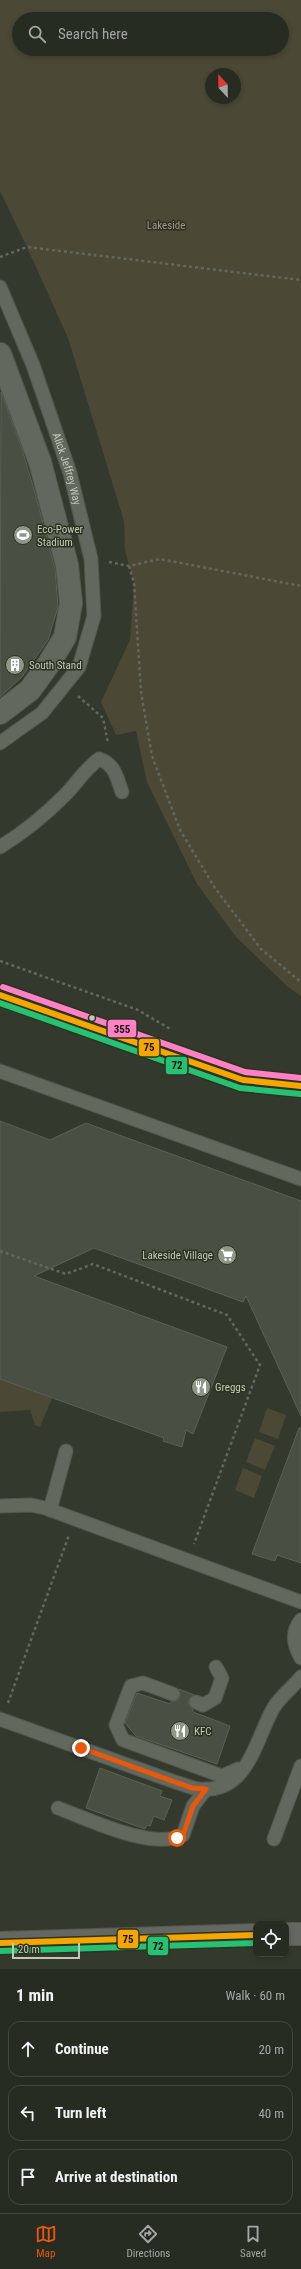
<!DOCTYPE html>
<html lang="en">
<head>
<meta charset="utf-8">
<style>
  :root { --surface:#262c22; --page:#32382f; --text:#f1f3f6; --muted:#a4a7a5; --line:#424840; --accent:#ea580c }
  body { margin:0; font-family:"Roboto Condensed",sans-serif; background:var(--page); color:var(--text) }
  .controls { position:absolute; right:12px; bottom:12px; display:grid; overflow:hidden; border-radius:8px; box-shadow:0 2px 6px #0003 }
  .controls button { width:36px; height:36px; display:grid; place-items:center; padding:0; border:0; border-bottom:1px solid var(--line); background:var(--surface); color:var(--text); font:20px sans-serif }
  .compass { position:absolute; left:205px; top:68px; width:36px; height:36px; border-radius:50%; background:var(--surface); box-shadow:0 2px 6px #0003; rotate:338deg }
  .scale { position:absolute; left:12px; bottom:10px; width:68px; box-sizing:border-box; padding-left:4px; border:2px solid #c0c9b8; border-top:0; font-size:11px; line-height:14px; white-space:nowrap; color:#c0c9b8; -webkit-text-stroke:3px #2a3420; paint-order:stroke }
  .stop { position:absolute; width:12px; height:12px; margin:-9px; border:3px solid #ea580c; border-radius:50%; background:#fff }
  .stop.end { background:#ea580c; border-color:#fff; box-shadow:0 1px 4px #0008 }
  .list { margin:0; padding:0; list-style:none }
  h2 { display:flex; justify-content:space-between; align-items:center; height:52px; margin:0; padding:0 16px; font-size:17px }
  h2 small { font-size:13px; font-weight:400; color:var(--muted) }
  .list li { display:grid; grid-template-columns:26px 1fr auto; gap:12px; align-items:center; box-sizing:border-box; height:56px; margin:0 8px 8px; padding:0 8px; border:1px solid var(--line); border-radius:12px }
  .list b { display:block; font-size:15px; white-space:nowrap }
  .list em { font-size:13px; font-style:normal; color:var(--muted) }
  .icon { flex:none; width:22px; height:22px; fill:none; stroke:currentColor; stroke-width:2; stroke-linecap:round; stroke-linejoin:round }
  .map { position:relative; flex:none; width:301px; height:1969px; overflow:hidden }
  .search { position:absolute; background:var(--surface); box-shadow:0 2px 6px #0003; left:12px; right:12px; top:12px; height:44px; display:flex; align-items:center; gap:10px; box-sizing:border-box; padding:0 14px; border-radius:22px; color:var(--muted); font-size:15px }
  .sheet { height:244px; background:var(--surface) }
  nav { display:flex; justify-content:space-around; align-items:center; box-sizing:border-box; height:56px; border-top:1px solid var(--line); background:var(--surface); font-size:11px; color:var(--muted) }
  nav a { display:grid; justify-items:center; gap:2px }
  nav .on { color:var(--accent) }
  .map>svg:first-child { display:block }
  .green { fill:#4b4836; fill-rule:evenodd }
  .building { fill:#4a4f44; stroke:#5a6155 }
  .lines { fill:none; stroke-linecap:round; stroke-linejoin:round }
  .lane-casing { stroke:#52574c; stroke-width:15 }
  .street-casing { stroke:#52574c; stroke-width:24 }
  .highway-casing { stroke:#52584c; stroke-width:24 }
  .path { stroke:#63675e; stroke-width:2.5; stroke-dasharray:3 3; stroke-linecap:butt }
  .lane { stroke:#62685d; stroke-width:13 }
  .street { stroke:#62685d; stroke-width:22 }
  .highway { stroke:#656762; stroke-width:22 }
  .bus-1-casing { stroke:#2a3420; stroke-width:9 }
  .bus-2-casing { stroke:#2a3420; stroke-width:9 }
  .bus-3-casing { stroke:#2a3420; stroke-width:9 }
  .bus-1 { stroke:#f7a600; stroke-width:6 }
  .bus-2 { stroke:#26c172; stroke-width:6 }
  .bus-3 { stroke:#ff80c5; stroke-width:6 }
  .route { stroke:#ea580c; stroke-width:5 }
  .bus-dot { fill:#c0c9b8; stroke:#2a3420; stroke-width:1.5 }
  .labels { text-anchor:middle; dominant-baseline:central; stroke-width:3; stroke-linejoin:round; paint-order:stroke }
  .park-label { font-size:11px; fill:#ad928d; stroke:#2a3420 }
  .street-label { font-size:11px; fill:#c0c9b8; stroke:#2a3420 }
  .poi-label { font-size:11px; fill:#c0c9b8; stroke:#2a3420; text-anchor:start }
  .line-badge { stroke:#2a3420; stroke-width:1.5 }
  .pale-badge-label { font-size:11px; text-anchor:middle; font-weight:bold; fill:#111 }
</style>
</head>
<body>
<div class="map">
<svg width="301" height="1969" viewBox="0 0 301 1969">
  <rect width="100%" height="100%" fill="#333a2d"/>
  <g class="green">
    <path d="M0,0H301V996L288,987L236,937L197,884L147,782L136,731L116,735L101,702L130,640L134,583L125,550L124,521L68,338L27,247L0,191ZM19,19H282V49H19ZM211,74H235V98H211Z"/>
    <path d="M0,1379L52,1398L40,1427L35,1425L30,1410L0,1412Z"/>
    <path d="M267,1408L286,1415L278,1439L259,1432Z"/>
    <path d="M255,1438L275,1446L265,1470L246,1462Z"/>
    <path d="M243,1468L262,1476L254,1498L235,1490Z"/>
  </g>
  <g class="building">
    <path d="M1,392L22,449L35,493L55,569L58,607L48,640L22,677L0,697Z"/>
    <path d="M0,1121L50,1140L86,1123L301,1201V1416L246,1296L243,1302L94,1248L34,1276L227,1347L193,1434L186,1430L182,1447L163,1441L164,1438L0,1379Z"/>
    <path d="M299,1428H301V1563L277,1555L275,1561L252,1554Z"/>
    <path d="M179,1689L194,1695L189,1699L188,1703L193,1710V1712L230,1726L217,1764L136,1736L125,1723L137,1693L170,1704L171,1702L178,1700L180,1697Z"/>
    <path d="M100,1768L162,1791L160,1796L172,1800L164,1820L154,1816L150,1826L147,1825L145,1829L86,1808Z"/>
  </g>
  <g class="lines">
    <g class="lane-casing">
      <g id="lane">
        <path id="s1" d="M0,287L33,365L70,473L91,559L94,616L79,667L42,713L0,743"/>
        <path d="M0,847C23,833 46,814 65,795C77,783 85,769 99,759C115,764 117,778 122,792"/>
        <path d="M0,1071L301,1179"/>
        <path d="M0,1506L31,1505L45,1508L301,1602"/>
        <path d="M50,1510L66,1451"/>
        <path d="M301,1620C291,1632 294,1646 301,1658"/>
        <path d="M173,1694L143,1683L131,1686L116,1725L123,1740L222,1776L238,1769"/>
        <path d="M196,1702L203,1705L215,1698L222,1678L216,1667"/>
        <path d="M0,1719L175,1782C183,1784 191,1788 199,1789C249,1794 255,1739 274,1707C281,1696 292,1688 301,1677"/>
        <path d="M58,1808C88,1819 153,1851 183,1835L193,1806L206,1789"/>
        <path d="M274,1839L301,1766"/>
      </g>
    </g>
    <g class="street-casing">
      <g id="street">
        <path d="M0,354L40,462L67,565L71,603L65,637L48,665L30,690L0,713"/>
        <path d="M0,995L243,1080L301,1086"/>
      </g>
    </g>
    <g class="highway-casing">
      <g id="highway">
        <path d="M286,1934H301"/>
        <path d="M0,1943L256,1935"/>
      </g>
    </g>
    <g class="path">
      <path d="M0,257L27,247L301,280"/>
      <path d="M109,562L129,566L160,559L301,586"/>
      <path d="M129,566L134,583L141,692L152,756L180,830L215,888L261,949L301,982"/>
      <path d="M78,696L103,718L108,743"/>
      <path d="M0,961L138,1010L172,1030"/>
      <path d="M0,1251L66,1274L93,1264L227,1315L260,1365L194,1544"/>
      <path d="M8,1703L69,1535"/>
    </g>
    <use href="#lane" class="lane"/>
    <use href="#street" class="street"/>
    <use href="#highway" class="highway"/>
    <g class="bus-1-casing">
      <g id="bus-1">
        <path d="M0,995L243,1080L301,1086"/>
        <path d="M0,1943L256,1935"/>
      </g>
    </g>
    <g class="bus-2-casing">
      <g id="bus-2">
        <path d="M0,1003L240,1088L300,1094"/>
        <path d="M0,1951L256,1943"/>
      </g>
    </g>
    <g class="bus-3-casing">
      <path id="bus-3" d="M3,987L245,1072L301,1078"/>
    </g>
    <use href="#bus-1" class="bus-1"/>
    <use href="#bus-2" class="bus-2"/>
    <use href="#bus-3" class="bus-3"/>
  </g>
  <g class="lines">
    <path class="route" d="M81,1748L175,1782L192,1788L206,1789L193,1806L183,1835L177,1838"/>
  </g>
  <defs>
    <g id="stadium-disc" transform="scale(1)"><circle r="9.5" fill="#8f9787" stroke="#2a3420"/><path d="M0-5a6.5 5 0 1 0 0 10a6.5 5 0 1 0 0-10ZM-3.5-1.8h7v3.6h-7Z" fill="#fff"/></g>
    <g id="building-disc" transform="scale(1)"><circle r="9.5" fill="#8f9787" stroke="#2a3420"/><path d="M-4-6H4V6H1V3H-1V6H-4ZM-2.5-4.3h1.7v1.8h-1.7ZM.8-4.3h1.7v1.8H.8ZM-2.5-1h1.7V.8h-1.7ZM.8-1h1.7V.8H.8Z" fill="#fff"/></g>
    <g id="supermarket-disc" transform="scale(1)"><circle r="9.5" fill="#8f9787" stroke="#2a3420"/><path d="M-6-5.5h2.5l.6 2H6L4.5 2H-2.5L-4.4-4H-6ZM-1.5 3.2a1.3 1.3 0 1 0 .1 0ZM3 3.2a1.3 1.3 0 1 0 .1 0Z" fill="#fff"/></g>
    <g id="restaurant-disc" transform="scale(1)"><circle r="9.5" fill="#8f9787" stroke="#2a3420"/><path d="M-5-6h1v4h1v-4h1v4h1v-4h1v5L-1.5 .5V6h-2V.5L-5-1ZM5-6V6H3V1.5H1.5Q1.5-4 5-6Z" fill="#fff"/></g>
  </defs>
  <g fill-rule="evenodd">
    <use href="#stadium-disc" x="23" y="535"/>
    <use href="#building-disc" x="15" y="665"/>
    <use href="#supermarket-disc" x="227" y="1255"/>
    <use href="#restaurant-disc" x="201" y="1387"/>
    <use href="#restaurant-disc" x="180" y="1731"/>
  </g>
  <circle class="bus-dot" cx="92" cy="1018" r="3.5"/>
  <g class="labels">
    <g class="park-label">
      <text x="166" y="225">Lakeside</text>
    </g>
    <g class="street-label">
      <text stroke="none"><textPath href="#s1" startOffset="194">Alick Jeffrey Way</textPath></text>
    </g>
    <g class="poi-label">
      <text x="37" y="529">Eco-Power<tspan x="37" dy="13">Stadium</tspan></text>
      <text x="29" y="665">South Stand</text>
      <text x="213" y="1255" text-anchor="end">Lakeside Village</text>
      <text x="215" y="1387">Greggs</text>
      <text x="194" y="1731">KFC</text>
    </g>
  </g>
  <g class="line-badge">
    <rect x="107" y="1019" width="30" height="19" rx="4" fill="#ff80c5"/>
    <rect x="138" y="1038" width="22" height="19" rx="4" fill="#f7a600"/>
    <rect x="165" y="1056" width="23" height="19" rx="4" fill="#26c172"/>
    <rect x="117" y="1929" width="22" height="20" rx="4" fill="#f7a600"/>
    <rect x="147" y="1936" width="22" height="20" rx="4" fill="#26c172"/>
  </g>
  <g class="pale-badge-label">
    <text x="122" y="1033">355</text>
    <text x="149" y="1051">75</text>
    <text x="177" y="1069">72</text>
    <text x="128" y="1943">75</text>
    <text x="158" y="1950">72</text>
  </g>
</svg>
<div class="controls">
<button><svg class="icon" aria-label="locate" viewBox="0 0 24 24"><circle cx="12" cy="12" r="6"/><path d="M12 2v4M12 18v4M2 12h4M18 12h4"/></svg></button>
</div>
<svg class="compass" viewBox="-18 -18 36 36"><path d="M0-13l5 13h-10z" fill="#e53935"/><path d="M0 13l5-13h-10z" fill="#a4a7a5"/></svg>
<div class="scale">20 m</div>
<div class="stop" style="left:177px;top:1838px"></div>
<div class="stop end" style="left:81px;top:1748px"></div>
<div class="search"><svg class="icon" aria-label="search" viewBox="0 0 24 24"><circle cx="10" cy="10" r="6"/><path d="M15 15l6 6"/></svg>Search here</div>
</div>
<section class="sheet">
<h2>1 min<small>Walk · 60 m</small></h2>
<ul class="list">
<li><svg class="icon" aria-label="ahead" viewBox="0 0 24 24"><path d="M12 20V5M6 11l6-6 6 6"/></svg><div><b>Continue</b></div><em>20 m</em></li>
<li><svg class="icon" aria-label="left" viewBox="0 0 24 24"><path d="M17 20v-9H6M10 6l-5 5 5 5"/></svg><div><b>Turn left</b></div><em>40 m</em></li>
<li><svg class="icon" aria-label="arrive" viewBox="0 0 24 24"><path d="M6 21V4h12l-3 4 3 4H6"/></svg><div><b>Arrive at destination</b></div></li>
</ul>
</section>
<nav>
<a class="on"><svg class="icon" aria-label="map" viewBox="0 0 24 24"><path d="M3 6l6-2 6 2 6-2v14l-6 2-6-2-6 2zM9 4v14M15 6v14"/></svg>Map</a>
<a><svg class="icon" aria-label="directions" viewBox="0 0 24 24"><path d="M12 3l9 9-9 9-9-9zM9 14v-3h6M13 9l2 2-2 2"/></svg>Directions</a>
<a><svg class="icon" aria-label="saved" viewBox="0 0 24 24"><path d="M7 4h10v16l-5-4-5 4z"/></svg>Saved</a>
</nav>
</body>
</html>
